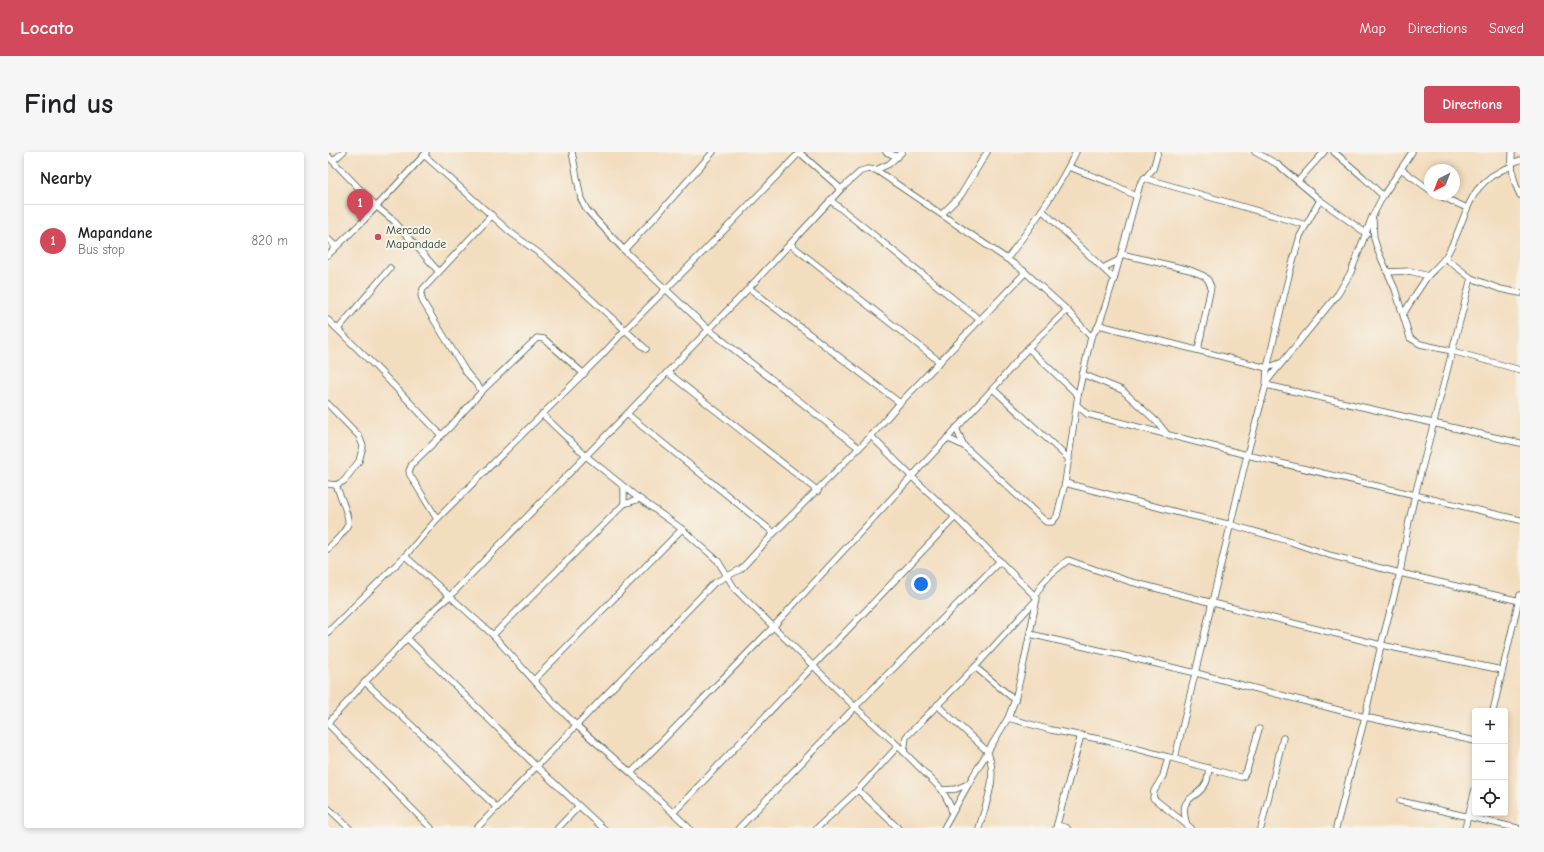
<!DOCTYPE html>
<html lang="en">
<head>
<meta charset="utf-8">
<style>
  :root { --surface:#fff; --page:#f6f6f6; --text:#202124; --muted:#757577; --line:#e0e0e0; --accent:#d1495b }
  body { margin:0; font-family:"Comic Neue",sans-serif; background:var(--page); color:var(--text) }
  .controls { position:absolute; right:12px; bottom:12px; display:grid; overflow:hidden; border-radius:4px; box-shadow:0 2px 6px #0003 }
  .controls button { width:36px; height:36px; display:grid; place-items:center; padding:0; border:0; border-bottom:1px solid var(--line); background:var(--surface); color:var(--text); font:20px sans-serif }
  .compass { position:absolute; left:1096px; top:12px; width:36px; height:36px; border-radius:50%; background:var(--surface); box-shadow:0 2px 6px #0003; rotate:222deg }
  .you { position:absolute; left:593px; top:432px; width:14px; height:14px; margin:-10px; border:3px solid #fff; border-radius:50%; background:#1a73e8; box-shadow:0 0 0 6px #1a73e833 }
  .badge { display:grid; place-items:center; width:26px; height:26px; border-radius:50%; background:var(--accent); color:#fff; font-size:13px; font-weight:700 }
  .pin { position:absolute; translate:-50% -33px; filter:drop-shadow(0 1px 2px #0008) }
  .pin::after { content:''; position:absolute; top:21px; width:14px; height:12px; background:inherit; clip-path:polygon(0 0,100% 0,50% 100%) }
  .list { margin:0; padding:0; list-style:none }
  h2 { display:flex; justify-content:space-between; align-items:center; height:52px; margin:0; padding:0 16px; font-size:17px }
  h2 small { font-size:13px; font-weight:400; color:var(--muted) }
  .list li { display:grid; grid-template-columns:26px 1fr auto; gap:12px; align-items:center; box-sizing:border-box; height:72px; padding:0 16px; border-top:1px solid var(--line) }
  .list b { display:block; font-size:15px; white-space:nowrap }
  .list p { margin:0; font-size:13px; white-space:nowrap; color:var(--muted) }
  .list em { font-size:13px; font-style:normal; color:var(--muted) }
  .icon { flex:none; width:22px; height:22px; fill:none; stroke:currentColor; stroke-width:2; stroke-linecap:round; stroke-linejoin:round }
  .map { position:relative; flex:none; width:1192px; height:676px; overflow:hidden; border-radius:4px }
  header { display:flex; align-items:center; gap:24px; box-sizing:border-box; height:56px; padding:0 20px; background:var(--accent); color:#fff }
  header strong { font-size:19px }
  nav { display:flex; gap:22px; margin-inline-start:auto; font-size:14px }
  .intro { display:flex; align-items:center; justify-content:space-between; box-sizing:border-box; height:96px; padding:0 24px }
  h1 { margin:0; font-size:28px }
  .button { padding:10px 18px; border-radius:4px; background:var(--accent); color:#fff; font-size:14px; font-weight:700 }
  main { display:flex; gap:24px; padding:0 24px }
  aside { flex:1; background:var(--surface); border-radius:4px; box-shadow:0 2px 6px #0003 }
  .map>svg:first-child { display:block }
  .lines { fill:none; stroke-linecap:round; stroke-linejoin:round }
  .minor-casing { stroke:#3f5549; stroke-width:7 }
  .minor { stroke:#fff; stroke-width:5.5 }
  .poi-dot { fill:#d1495b; stroke:#f7f3e8; stroke-width:1.5 }
  .labels { text-anchor:middle; dominant-baseline:central; stroke-width:4; stroke-linejoin:round; paint-order:stroke }
  .poi-label { font-size:12px; fill:#1f3d34; stroke:#f7f3e8; text-anchor:start }
</style>
</head>
<body>
<header>
<strong>Locato</strong>
<nav><a>Map</a><a>Directions</a><a>Saved</a></nav>
</header>
<div class="intro"><h1>Find us</h1><a class="button">Directions</a></div>
<main>
<aside>
<h2>Nearby<small></small></h2>
<ul class="list">
<li><span class="badge">1</span><div><b>Mapandane</b><p>Bus stop</p></div><em>820 m</em></li>
</ul>
</aside>
<div class="map">
<svg width="1192" height="676" viewBox="0 0 1192 676">
  <rect width="100%" height="100%" fill="#f7f3e8"/>
  <filter id="ink" filterUnits="userSpaceOnUse"><feTurbulence type="fractalNoise" baseFrequency=".025" numOctaves="2"/><feDisplacementMap in="SourceGraphic" scale="8" xChannelSelector="R" yChannelSelector="G"/><feConvolveMatrix kernelMatrix="1 2 1 2 8 2 1 2 1" color-interpolation-filters="sRGB"/></filter>
  <filter id="wash" filterUnits="userSpaceOnUse"><feTurbulence type="fractalNoise" baseFrequency=".012" numOctaves="4" result="noise"/><feDisplacementMap in="SourceGraphic" scale="16" xChannelSelector="R" yChannelSelector="G"/><feGaussianBlur stdDeviation="0.9" result="paint"/><feColorMatrix in="noise" values="0 0 0 0 0 0 0 0 0 0 0 0 0 0 0 0 0 1.4 0 .05"/><feComposite in="paint" operator="in"/></filter>
  <g filter="url(#wash)">
    <rect width="100%" height="100%" fill="#f3ddbf"/>
  </g>
  <g filter="url(#ink)">
    <g class="lines">
      <g class="minor-casing">
        <g id="minor">
          <path d="M244,0L253,47L259,58L296,98L380,177L531,296"/>
          <path d="M471,0L513,37"/>
          <path d="M558,0L570,5"/>
          <path d="M927,0L949,12L992,48L1039,82"/>
          <path d="M1006,0L1035,25L1055,44"/>
          <path d="M1184,0C1183,14 1185,30 1192,43"/>
          <path d="M96,3L182,80L219,107L318,197"/>
          <path d="M0,4L49,55L66,69L111,120"/>
          <path d="M5,9L15,0"/>
          <path d="M1184,11L1192,8"/>
          <path d="M741,15L783,31L808,44"/>
          <path d="M1073,17L1102,38"/>
          <path d="M548,18L561,12L574,0"/>
          <path d="M816,26L978,73"/>
          <path d="M970,29L996,0"/>
          <path d="M1108,42L1139,56"/>
          <path d="M502,48L652,168"/>
          <path d="M714,58L786,127"/>
          <path d="M614,62L633,43L659,0"/>
          <path d="M1045,68L1046,86L1050,99L1067,137L1082,186L1092,192L1124,199L1192,218"/>
          <path d="M0,87L8,95"/>
          <path d="M462,92L612,210"/>
          <path d="M296,98L331,61L385,0"/>
          <path d="M793,102L862,118L876,124L880,128L883,135L870,198"/>
          <path d="M0,103L36,68L98,1"/>
          <path d="M1117,106L1143,126L1172,137L1192,141"/>
          <path d="M679,107C704,73 729,39 748,0"/>
          <path d="M775,116L791,108"/>
          <path d="M1059,120L1082,119L1100,124"/>
          <path d="M421,136L572,251"/>
          <path d="M1076,161C1083,149 1091,137 1099,125C1105,118 1113,112 1118,104C1141,67 1135,31 1184,14"/>
          <path d="M0,168L47,214L113,283"/>
          <path d="M771,173L939,216L952,211"/>
          <path d="M10,177L62,116"/>
          <path d="M700,196L750,243"/>
          <path d="M339,220L490,339"/>
          <path d="M754,222L794,238L830,271L838,281"/>
          <path d="M939,229L1010,142L1023,120L1044,65L1055,44L1084,0"/>
          <path d="M938,233L1192,291"/>
          <path d="M665,237L741,307"/>
          <path d="M154,239L138,220L95,150L93,143L95,137L164,63"/>
          <path d="M0,252L31,284L35,294L31,309L16,329L8,333L0,332"/>
          <path d="M749,253L759,262L919,303L1192,368"/>
          <path d="M214,262L258,304L305,342L354,377L390,409L407,437L527,555L565,589L614,638L622,653L624,661"/>
          <path d="M299,262L446,381"/>
          <path d="M628,276L636,294"/>
          <path d="M543,284L584,325L627,365L709,446L696,510L687,548L680,566L645,624L616,676"/>
          <path d="M619,286L636,294L718,370H724L729,364L737,331L750,243L763,185L771,173L786,127L812,32L825,17L830,0"/>
          <path d="M737,331L852,361L904,373L957,388L1001,403L1072,421L1192,449"/>
          <path d="M296,335V352"/>
          <path d="M109,367L82,323L81,319L84,312L122,275L154,239L209,186L216,187L256,222"/>
          <path d="M0,397C6,390 17,381 20,372C22,364 11,342 8,333"/>
          <path d="M77,404L165,483L226,551L249,574L303,621L361,676"/>
          <path d="M707,444L714,432L724,421L740,408L800,429L885,451L1053,493L1174,518"/>
          <path d="M0,480L77,404L109,367L275,202L297,178L375,100L472,0"/>
          <path d="M702,482L868,521L1037,565L1147,589"/>
          <path d="M165,483L296,352L312,347"/>
          <path d="M79,486L209,615L275,676"/>
          <path d="M647,515L687,548"/>
          <path d="M206,528L354,377"/>
          <path d="M37,530L107,595L168,655"/>
          <path d="M609,553L659,599C671,624 658,651 651,676"/>
          <path d="M1165,559L1192,443"/>
          <path d="M680,566L723,578L776,588L840,605L835,624L826,639L825,646L863,676"/>
          <path d="M0,571L37,530L109,455L122,444L421,136L513,37L533,19L540,17L548,18L679,107L696,119L739,158L763,185"/>
          <path d="M0,572L103,676"/>
          <path d="M576,600L578,585L647,515L708,448"/>
          <path d="M840,605L912,625H915L919,618L931,577"/>
          <path d="M847,606L919,303L938,233L939,216L961,123L972,84L992,48"/>
          <path d="M303,621L445,475L671,230L700,196L739,158"/>
          <path d="M530,638L570,676"/>
          <path d="M614,638L628,637L640,632"/>
          <path d="M1072,649L1189,676"/>
          <path d="M0,656L21,676"/>
          <path d="M345,661L627,365"/>
          <path d="M729,673L739,676"/>
          <path d="M859,673C849,642 868,650 878,631C880,627 880,621 881,616"/>
          <path d="M149,676L386,431L413,417L446,381L543,284L572,251L695,123L696,119"/>
          <path d="M230,676L251,654"/>
          <path d="M411,676L527,555L672,409"/>
          <path d="M489,676L530,638L570,594"/>
          <path d="M728,676L753,583"/>
          <path d="M933,676L955,586"/>
          <path d="M1008,676L1037,565L1053,493L1072,421L1081,369L1087,343L1143,126"/>
          <path d="M1137,676L1147,637"/>
        </g>
      </g>
      <use href="#minor" class="minor"/>
    </g>
  </g>
  <circle class="poi-dot" cx="50" cy="85" r="4"/>
  <g class="labels">
    <g class="poi-label">
      <text x="58" y="78">Mercado<tspan x="58" dy="14">Mapandade</tspan></text>
    </g>
  </g>
</svg>
<div class="controls">
<button>+</button>
<button>−</button>
<button><svg class="icon" aria-label="locate" viewBox="0 0 24 24"><circle cx="12" cy="12" r="6"/><path d="M12 2v4M12 18v4M2 12h4M18 12h4"/></svg></button>
</div>
<svg class="compass" viewBox="-18 -18 36 36"><path d="M0-13l5 13h-10z" fill="#e53935"/><path d="M0 13l5-13h-10z" fill="#757577"/></svg>
<div class="you"></div>
<div class="pin badge" style="left:32px;top:70px">1</div>
</div>
</main>
</body>
</html>
